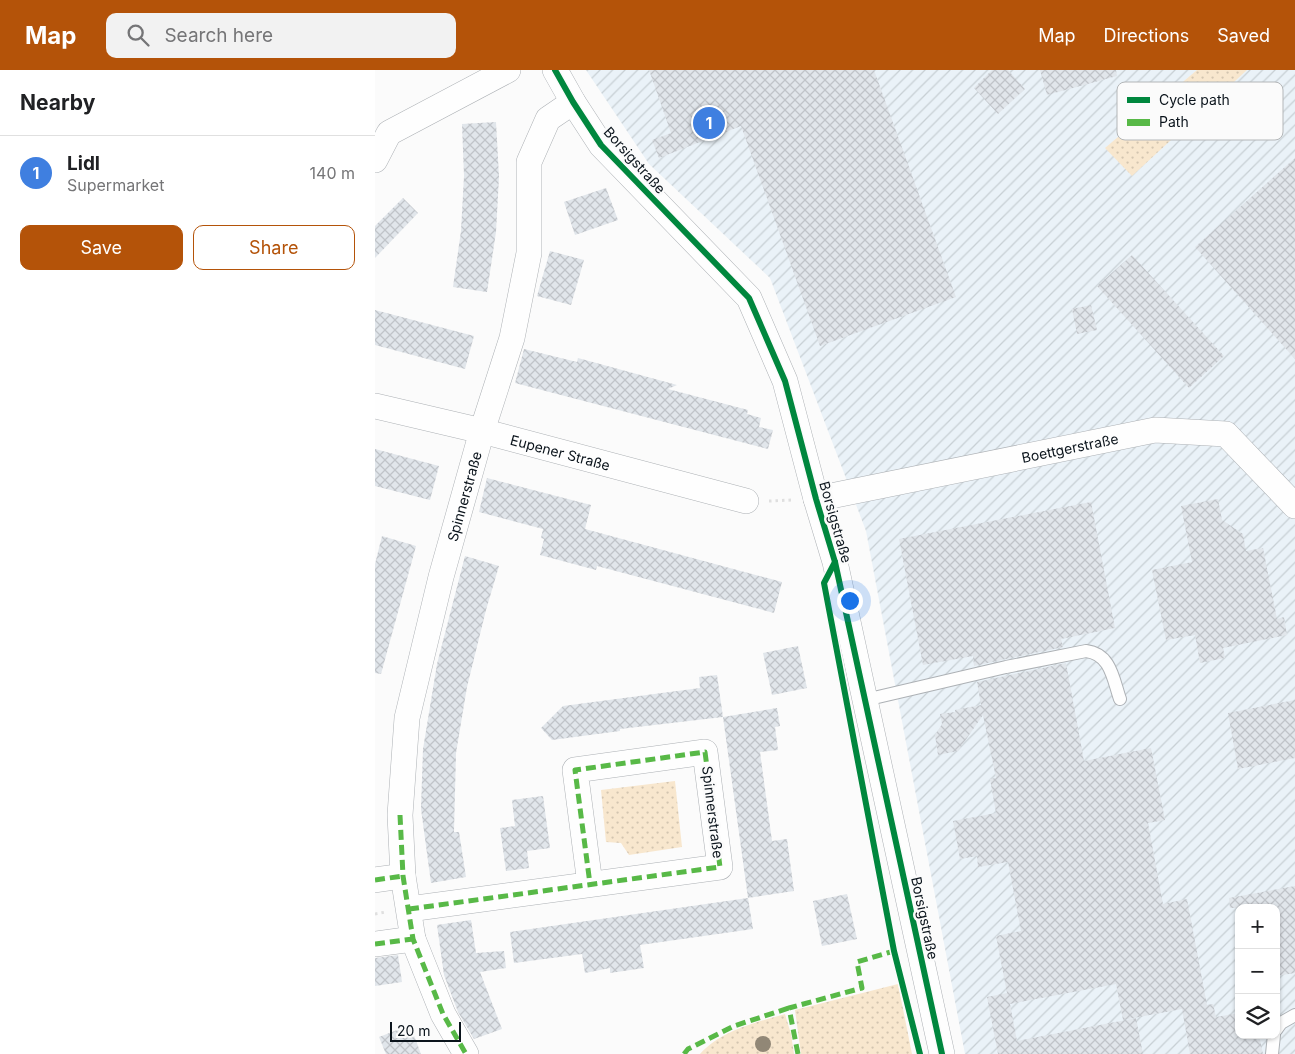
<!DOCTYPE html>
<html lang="en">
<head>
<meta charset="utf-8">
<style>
  :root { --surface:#fff; --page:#f2f2f2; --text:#202124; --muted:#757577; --line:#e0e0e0; --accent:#b45309 }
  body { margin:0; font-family:Inter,sans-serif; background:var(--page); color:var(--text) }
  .controls { position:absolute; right:15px; bottom:15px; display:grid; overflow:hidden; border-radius:10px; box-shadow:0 1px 4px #0004 }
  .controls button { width:45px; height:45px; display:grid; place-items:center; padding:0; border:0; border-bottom:1px solid var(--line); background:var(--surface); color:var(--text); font:25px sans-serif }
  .scale { position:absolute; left:15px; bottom:12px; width:71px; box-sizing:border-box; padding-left:5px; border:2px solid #0b141c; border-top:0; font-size:14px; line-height:18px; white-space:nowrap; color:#0b141c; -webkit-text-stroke:4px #fbfbfb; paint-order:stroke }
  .you { position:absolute; left:474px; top:530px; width:18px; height:18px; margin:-12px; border:4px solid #fff; border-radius:50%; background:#1a73e8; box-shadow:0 0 0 8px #1a73e833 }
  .badge { display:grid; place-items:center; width:32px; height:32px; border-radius:50%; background:var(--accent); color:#fff; font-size:16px; font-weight:700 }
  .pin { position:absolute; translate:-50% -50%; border:2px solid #fff; box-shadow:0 1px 5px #0006 }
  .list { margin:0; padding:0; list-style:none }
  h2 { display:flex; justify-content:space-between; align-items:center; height:65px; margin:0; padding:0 20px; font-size:21px }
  h2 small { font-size:16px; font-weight:400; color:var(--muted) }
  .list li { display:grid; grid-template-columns:32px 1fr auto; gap:15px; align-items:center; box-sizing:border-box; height:75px; padding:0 20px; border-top:1px solid var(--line) }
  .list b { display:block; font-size:19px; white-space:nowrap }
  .list p { margin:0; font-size:16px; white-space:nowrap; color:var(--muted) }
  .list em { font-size:16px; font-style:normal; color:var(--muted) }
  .actions { display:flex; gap:10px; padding:15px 20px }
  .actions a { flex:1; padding:11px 0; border:1px solid var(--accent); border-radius:10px; text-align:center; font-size:18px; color:var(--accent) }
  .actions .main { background:var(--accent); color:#fff }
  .icon { flex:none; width:28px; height:28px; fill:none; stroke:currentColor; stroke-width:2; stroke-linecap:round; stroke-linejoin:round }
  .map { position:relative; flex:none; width:920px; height:984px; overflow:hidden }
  header { display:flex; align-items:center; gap:30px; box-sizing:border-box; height:70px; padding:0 25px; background:var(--accent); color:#fff }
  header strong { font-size:24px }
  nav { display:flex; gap:28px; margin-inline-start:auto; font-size:18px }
  .search { width:350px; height:45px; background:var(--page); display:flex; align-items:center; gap:12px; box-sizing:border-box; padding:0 18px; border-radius:10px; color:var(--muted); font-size:19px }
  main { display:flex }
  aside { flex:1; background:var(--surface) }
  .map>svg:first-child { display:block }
  .industrial { fill:url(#industrial-furrows); fill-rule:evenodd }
  .grass { fill:url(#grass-dots) }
  .building { fill:url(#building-cross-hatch) }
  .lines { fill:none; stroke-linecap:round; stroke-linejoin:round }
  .lane-casing { stroke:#adb1b5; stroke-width:14 }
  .street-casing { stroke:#adb1b5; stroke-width:26 }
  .path { stroke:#dfdfdf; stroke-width:3; stroke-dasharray:2.5 4; stroke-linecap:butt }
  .lane { stroke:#fefefe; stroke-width:12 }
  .street { stroke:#fefefe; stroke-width:25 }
  .quiet { stroke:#58b947; stroke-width:5; stroke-dasharray:10 5; stroke-linecap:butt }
  .cycleway-casing { stroke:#fbfbfb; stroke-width:9 }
  .cycleway { stroke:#00873e; stroke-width:6 }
  .tree { fill:#918776 }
  .labels { text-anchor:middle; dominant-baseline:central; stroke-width:5; stroke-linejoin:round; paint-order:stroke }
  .street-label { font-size:14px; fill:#0b141c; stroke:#fbfbfb }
  .key { fill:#fbfbfb; stroke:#b3b6b8; stroke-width:1 }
  .key-label { font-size:14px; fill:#0b141c }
</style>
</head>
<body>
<header>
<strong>Map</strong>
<div class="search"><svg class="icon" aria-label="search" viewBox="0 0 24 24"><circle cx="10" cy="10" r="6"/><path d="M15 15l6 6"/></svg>Search here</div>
<nav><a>Map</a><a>Directions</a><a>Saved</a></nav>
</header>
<main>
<aside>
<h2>Nearby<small></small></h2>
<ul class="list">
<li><span class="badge" style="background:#3f7fe0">1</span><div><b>Lidl</b><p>Supermarket</p></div><em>140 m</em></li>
</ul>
<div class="actions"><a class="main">Save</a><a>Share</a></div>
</aside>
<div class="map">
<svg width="920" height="984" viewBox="0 0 920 984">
  <defs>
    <pattern id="industrial-furrows" width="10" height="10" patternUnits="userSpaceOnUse" patternTransform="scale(1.25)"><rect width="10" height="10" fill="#eaf2f8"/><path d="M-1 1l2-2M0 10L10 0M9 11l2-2" fill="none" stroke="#c7cfd4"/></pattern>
    <pattern id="grass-dots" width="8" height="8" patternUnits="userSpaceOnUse" patternTransform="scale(1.25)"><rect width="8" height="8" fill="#f8e7ce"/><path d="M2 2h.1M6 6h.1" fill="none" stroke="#d3c5b0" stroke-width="1.8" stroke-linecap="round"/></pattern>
    <pattern id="building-cross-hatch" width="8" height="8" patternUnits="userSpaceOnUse" patternTransform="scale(1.25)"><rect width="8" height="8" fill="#e1e6eb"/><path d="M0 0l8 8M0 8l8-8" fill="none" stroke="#c0c4c9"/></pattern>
  </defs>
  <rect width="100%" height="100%" fill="#fbfbfb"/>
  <path class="industrial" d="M211,0H920V984H590L491,461L395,208L274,94ZM864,838H901V965H864Z"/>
  <g class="grass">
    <path d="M822,0H872L757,106L730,78Z"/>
    <path d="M300,711L307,777L254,785L246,773L231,772L226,720Z"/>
    <path d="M523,914L537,984H426L420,940Z"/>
    <path d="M410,944L416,964L419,984H325C347,960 380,953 410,944Z"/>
  </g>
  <g class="building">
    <path d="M274,0H499L581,227L445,276L366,56L284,88L277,70L296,63Z"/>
    <path d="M617,0H633L650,19L623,44L599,18Z"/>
    <path d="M665,0H741L742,6L672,25Z"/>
    <path d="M121,52L124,107L121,162L112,222L78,217L86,161L89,106L87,54Z"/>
    <path d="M920,88V289L820,177Z"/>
    <path d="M231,118L243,150L200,165L189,132Z"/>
    <path d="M28,128L43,143L0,188V156Z"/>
    <path d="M175,181L209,190L196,235L162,226Z"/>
    <path d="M757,185L849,286L814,318L722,216Z"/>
    <path d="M716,235L722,260L702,264L697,239Z"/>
    <path d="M0,240L99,266L90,299L0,275Z"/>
    <path d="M149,279L202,292L203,288L302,315L293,319L373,340L372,344L386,348L384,357L398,360L393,379L140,313Z"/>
    <path d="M0,379L64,396L55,430L0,416Z"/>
    <path d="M112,408L216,435L210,459L407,512L399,543L222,496L221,500L165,485L169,469L166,468L168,459L104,442Z"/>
    <path d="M843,429L847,450L868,464L871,481L888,478L902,549L909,547L912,565L848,578L850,588L825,593L820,565L791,570L777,500L817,492L806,436Z"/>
    <path d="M716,432L740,558L686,569L688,577L599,596L598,586L548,595L524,469Z"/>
    <path d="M7,466L41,476L6,604L0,603V494Z"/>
    <path d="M90,486L124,496L111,540L92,617L81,683L79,762H84L91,807L56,813L46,739L48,679L62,594Z"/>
    <path d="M423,576L432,618L397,625L388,583Z"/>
    <path d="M691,593L709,691L776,678L790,750L773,753L788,834L812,829L832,935L838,934L841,947L864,943V965H884L888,984H815L807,939L748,950L741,914L635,934L642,971L761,948L768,984H623L612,927L632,923L621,866L646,861L633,792L603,797L602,786L585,789L578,751L621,743L615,709L621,708L608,645L583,681L563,685L560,665L567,654L565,644L580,642V640L606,635L602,612Z"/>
    <path d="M342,605L348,647L245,659V661L177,670L166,658L188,636L325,618L324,607Z"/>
    <path d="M920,630V688L863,699L853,643Z"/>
    <path d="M402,638L405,656L400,657L403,680L385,682L397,771L412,769L419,821L373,828L348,647Z"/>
    <path d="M168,726L175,778L152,781L154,798L131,801L125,758L140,756L137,730Z"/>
    <path d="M920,816V903L901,906V838H855L854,828Z"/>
    <path d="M472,824L482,869L447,876L438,831Z"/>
    <path d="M373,828L378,859L265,875L269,898L235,903V898L210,903L207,884L139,893L135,862Z"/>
    <path d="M96,850L101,883L129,881L131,898L105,902L127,959L99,969L83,942L69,905L62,855Z"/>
    <path d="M23,885L27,912L0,916V888Z"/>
    <path d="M35,955L46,984H11L4,967Z"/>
  </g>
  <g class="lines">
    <g class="lane-casing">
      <g id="lane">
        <path d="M490,630L631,597L711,581C736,584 738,609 745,629"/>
        <path d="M901,960L906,953L920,945"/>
        <path d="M897,984L899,965"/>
      </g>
    </g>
    <g class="street-casing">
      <g id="street">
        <path d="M180,0L198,32L226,75L374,228L410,311L441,429L460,492L567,984"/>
        <path d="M0,90L14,63L133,0"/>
        <path id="s1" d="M0,336L107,361L371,431"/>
        <path id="s2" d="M441,429L780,360L851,364L920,436"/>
        <path d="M0,810L28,806"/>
        <path d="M34,839L345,797L330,682L200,700L215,814"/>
        <path d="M0,874L38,869"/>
        <path id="s3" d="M91,984L68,944L38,869L28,806L25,745L32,648L66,507L107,361L137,268L154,183V92L173,49L198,32"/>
      </g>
    </g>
    <g class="path">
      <path d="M394,431L418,430"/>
      <path d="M0,844L11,842"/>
    </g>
    <use href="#lane" class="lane"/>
    <use href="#street" class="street"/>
    <g class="quiet">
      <path d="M25,745L28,806L38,869L68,944L91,984"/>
      <path d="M0,810L28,806"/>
      <path d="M34,839L345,797L330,682L200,700L215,814"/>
      <path d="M0,874L38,869"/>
      <path d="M309,984L313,979L359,956L414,938"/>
      <path d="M423,984L414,938L487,918L482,892L519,881"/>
    </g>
    <g class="cycleway-casing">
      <g id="cycleway">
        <path d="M180,0L198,32L226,75L374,228L410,311L441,429L460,492L567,984"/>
        <path d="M460,492L449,513L519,881L545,984"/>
      </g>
    </g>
    <use href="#cycleway" class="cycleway"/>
  </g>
  <circle class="tree" cx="388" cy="974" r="8"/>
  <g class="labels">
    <g class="street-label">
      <text transform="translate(260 90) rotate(48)">Borsigstraße</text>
      <text stroke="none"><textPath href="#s2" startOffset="259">Boettgerstraße</textPath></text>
      <text stroke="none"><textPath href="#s1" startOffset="191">Eupener Straße</textPath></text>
      <text stroke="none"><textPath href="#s3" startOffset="578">Spinnerstraße</textPath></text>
      <text transform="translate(461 452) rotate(74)">Borsigstraße</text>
      <text transform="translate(338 742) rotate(83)">Spinnerstraße</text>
      <text transform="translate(550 848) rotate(78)">Borsigstraße</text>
    </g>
  </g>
  <rect x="742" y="12" width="166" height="58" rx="8" class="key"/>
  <rect x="752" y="27" width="23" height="6" fill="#00873e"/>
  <rect x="752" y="49" width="23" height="7" fill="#58b947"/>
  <g class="key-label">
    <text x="784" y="35">Cycle path</text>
    <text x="784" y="57">Path</text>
  </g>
</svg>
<div class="controls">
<button>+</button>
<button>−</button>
<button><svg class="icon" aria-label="layers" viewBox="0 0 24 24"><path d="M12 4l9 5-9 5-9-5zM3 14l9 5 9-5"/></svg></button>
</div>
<div class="scale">20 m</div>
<div class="you"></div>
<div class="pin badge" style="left:334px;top:53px;background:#3f7fe0">1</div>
</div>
</main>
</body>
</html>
